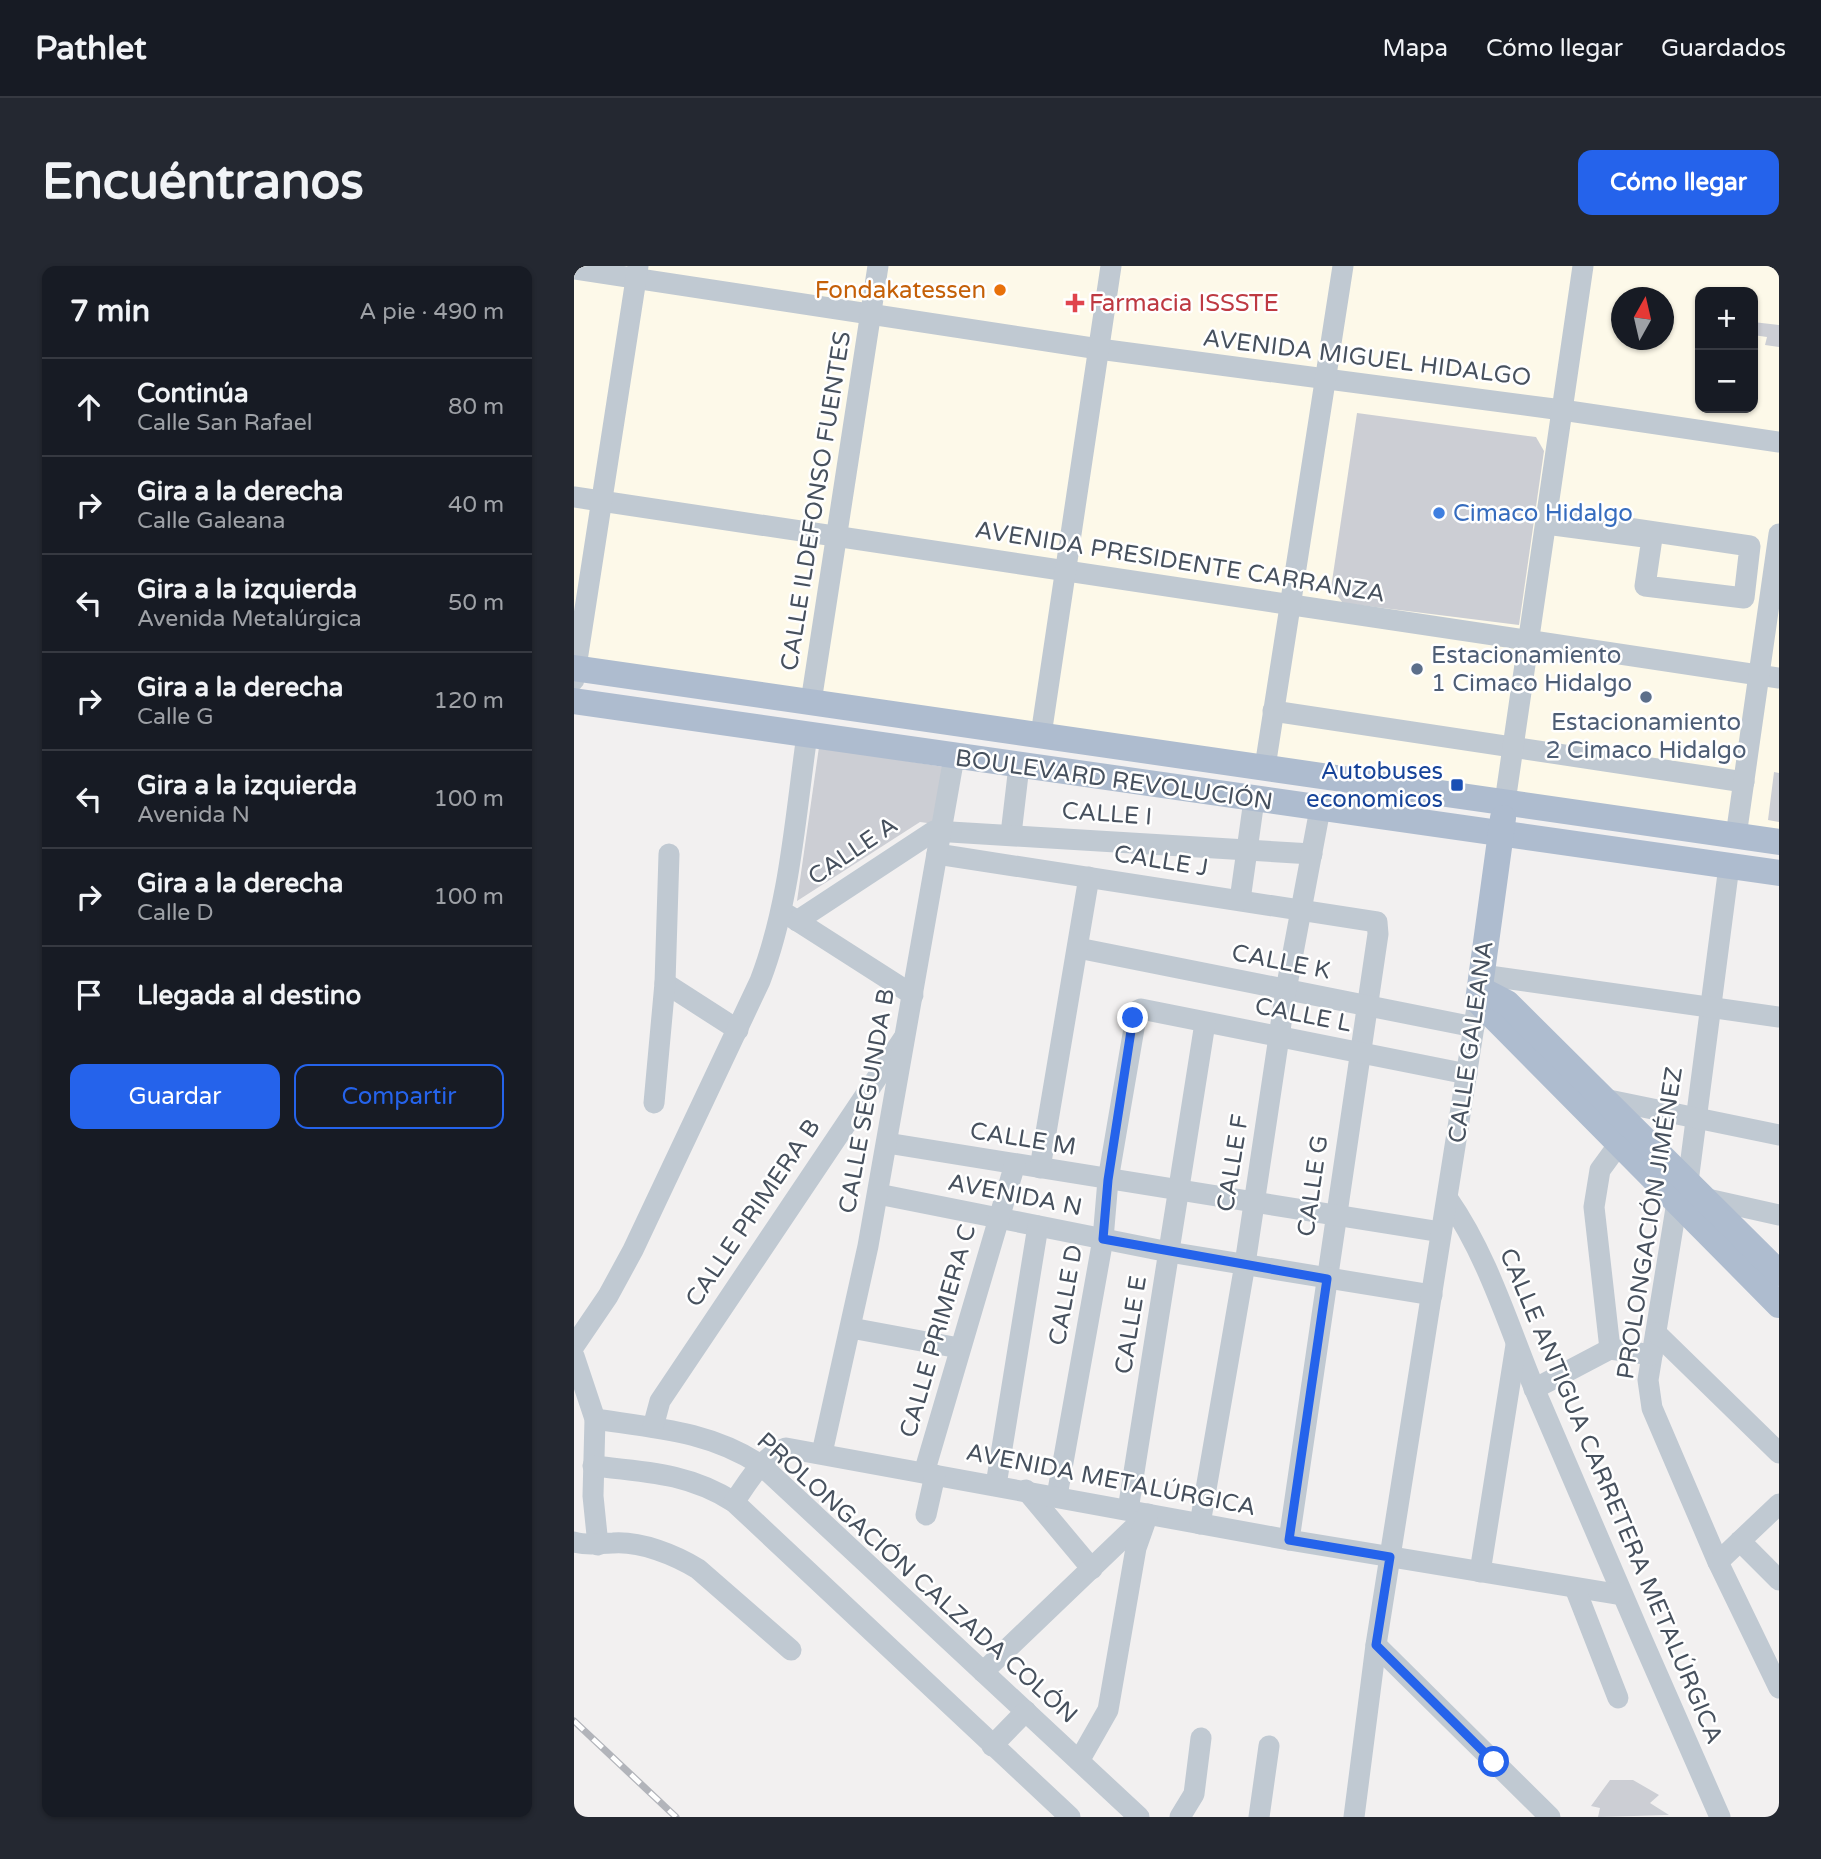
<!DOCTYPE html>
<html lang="es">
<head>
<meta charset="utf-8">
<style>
  :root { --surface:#171b24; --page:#242831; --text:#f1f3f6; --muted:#9ea1a6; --line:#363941; --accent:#2563eb }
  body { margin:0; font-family:"Varela Round",sans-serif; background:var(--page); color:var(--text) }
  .controls { position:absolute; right:21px; top:21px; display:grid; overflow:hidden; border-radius:14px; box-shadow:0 2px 5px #0004 }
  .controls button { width:63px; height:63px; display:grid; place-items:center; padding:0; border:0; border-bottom:2px solid var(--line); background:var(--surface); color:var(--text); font:35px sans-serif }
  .compass { position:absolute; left:1037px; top:21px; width:63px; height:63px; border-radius:50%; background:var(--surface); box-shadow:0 2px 5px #0004; rotate:8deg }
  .stop { position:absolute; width:21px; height:21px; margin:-16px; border:5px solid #2563eb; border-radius:50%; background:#fff }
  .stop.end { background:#2563eb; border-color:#fff; box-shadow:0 2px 7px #0008 }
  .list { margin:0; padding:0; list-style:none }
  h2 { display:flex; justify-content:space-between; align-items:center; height:91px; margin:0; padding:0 28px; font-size:30px }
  h2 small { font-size:23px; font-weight:400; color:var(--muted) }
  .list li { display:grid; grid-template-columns:46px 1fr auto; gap:21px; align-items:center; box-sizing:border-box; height:98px; padding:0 28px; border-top:2px solid var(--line) }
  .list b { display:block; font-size:26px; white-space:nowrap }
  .list p { margin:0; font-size:23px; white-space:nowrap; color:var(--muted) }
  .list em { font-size:23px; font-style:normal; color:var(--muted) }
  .actions { display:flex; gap:14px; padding:21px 28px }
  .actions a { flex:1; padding:16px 0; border:2px solid var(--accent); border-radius:14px; text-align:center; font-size:24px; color:var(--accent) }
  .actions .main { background:var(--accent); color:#fff }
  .icon { flex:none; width:38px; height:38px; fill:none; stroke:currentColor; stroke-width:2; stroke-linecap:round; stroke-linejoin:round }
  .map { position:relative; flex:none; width:1205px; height:1551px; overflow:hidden; border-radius:14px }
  header { display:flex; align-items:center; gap:42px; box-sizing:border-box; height:98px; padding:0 35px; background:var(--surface); border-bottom:2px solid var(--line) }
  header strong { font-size:33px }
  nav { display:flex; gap:38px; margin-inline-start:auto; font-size:24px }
  .intro { display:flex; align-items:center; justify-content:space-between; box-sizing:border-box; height:168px; padding:0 42px }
  h1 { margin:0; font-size:49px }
  .button { padding:18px 32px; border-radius:14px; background:var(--accent); color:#fff; font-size:24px; font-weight:700 }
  main { display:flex; gap:42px; padding:0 42px }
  aside { flex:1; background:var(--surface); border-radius:14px; box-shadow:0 2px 5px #0004 }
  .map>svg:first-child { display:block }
  .commercial { fill:#fdf9e9; fill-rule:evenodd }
  .building { fill:#ccced4 }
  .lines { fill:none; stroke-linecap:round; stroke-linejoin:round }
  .minor { stroke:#c0c9d2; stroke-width:21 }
  .major { stroke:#aebccf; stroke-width:26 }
  .rail-casing { stroke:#b2b4ba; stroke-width:7 }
  .rail { stroke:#fff; stroke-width:4.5; stroke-dasharray:13; stroke-linecap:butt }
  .route { stroke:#2563eb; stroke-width:9 }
  .food-dot { fill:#e8710a; stroke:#fff; stroke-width:2.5 }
  .health-dot { fill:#e0444e; stroke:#fff; stroke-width:2.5 }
  .shop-dot { fill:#3f7fe0; stroke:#fff; stroke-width:2.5 }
  .service-dot { fill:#5c6f8a; stroke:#fff; stroke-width:2.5 }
  .transit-dot { fill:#1a4fb4; stroke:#fff; stroke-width:2.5 }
  .labels { text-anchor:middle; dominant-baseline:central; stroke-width:5; stroke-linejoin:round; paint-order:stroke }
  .food-label { font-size:24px; fill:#c56008; stroke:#fff; text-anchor:end }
  .health-label { font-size:24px; fill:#be3a42; stroke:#fff; text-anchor:start }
  .street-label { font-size:24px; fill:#47515e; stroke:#fff }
  .shop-label { font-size:24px; fill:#366cbe; stroke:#fff; text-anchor:start }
  .service-label { font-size:24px; fill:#4e5e75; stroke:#fff; text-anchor:start }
  .transit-label { font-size:24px; fill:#164399; stroke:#fff; text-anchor:end }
</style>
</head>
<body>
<header>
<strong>Pathlet</strong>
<nav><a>Mapa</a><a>Cómo llegar</a><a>Guardados</a></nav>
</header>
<div class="intro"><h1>Encuéntranos</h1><a class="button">Cómo llegar</a></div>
<main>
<aside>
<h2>7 min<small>A pie · 490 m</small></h2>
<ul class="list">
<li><svg class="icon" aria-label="ahead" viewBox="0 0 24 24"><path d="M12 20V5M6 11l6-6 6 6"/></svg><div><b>Continúa</b><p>Calle San Rafael</p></div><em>80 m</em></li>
<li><svg class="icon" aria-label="right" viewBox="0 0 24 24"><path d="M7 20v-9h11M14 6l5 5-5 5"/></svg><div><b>Gira a la derecha</b><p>Calle Galeana</p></div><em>40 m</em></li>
<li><svg class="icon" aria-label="left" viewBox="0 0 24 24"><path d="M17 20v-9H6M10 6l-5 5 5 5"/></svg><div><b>Gira a la izquierda</b><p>Avenida Metalúrgica</p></div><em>50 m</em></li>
<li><svg class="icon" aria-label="right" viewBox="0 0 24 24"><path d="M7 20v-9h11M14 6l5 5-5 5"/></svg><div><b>Gira a la derecha</b><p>Calle G</p></div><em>120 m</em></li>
<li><svg class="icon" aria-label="left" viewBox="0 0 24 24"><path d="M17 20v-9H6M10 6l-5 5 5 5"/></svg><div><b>Gira a la izquierda</b><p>Avenida N</p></div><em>100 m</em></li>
<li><svg class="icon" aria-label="right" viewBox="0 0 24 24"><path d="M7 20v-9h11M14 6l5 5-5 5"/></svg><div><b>Gira a la derecha</b><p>Calle D</p></div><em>100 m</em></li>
<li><svg class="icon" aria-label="arrive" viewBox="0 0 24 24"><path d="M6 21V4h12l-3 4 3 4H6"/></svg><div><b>Llegada al destino</b></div></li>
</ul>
<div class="actions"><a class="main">Guardar</a><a>Compartir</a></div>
</aside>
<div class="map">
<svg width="1205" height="1551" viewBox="0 0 1205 1551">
  <rect width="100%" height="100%" fill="#f2f0f0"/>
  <path class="commercial" d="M0,0H1205V588L0,407ZM1126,26H1179V142H1126ZM1048,32H1090V74H1048Z"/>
  <g class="building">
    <path d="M1179,56L1205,59V81L1191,79L1193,71L1179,69Z"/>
    <path d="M783,147L962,171L970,185L945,359L769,337L757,322Z"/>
    <path d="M245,481L370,501L361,558L346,556L223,635Z"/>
    <path d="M1200,506L1205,507V556L1194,554Z"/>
    <path d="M1036,1514H1059L1085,1529L1076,1537L1095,1549L1024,1551L1026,1542L1017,1540Z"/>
  </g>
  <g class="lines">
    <g class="minor">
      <path d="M0,3L525,83L988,144L1205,176"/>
      <path d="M0,231L1205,412"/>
      <path d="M972,258L1078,272L1071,320L1170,332L1176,280L973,250"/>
      <path d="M0,414L64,0"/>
      <path d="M237,436L304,0"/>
      <path d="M699,445L1170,516"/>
      <path d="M467,469L537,0"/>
      <path d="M691,501L769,0"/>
      <path d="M931,536L1009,0"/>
      <path d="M437,568L445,500"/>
      <path d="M1162,570L1205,268"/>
      <path d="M363,588L803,656L804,668L715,1274"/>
      <path d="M1155,600L1114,916L1103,936L1074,1114L1078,1142L1144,1296L1205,1422"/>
      <path d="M666,634L680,534"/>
      <path d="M214,649L339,729"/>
      <path d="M223,655L360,565L738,588"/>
      <path d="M504,682L900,761"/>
      <path d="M908,709L1205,751"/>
      <path d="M91,717L164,764"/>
      <path d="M1030,833L1205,869"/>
      <path d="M80,837L91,717L95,588"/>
      <path d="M313,877L867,966"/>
      <path d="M466,902L515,611"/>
      <path d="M304,928L595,986L858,1029"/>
      <path d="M1129,932L1205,949"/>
      <path d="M874,933C916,993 937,1069 966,1136C1025,1275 1085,1413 1146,1551"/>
      <path d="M277,1062L385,1082"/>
      <path d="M1082,1067L1205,1187"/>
      <path d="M0,1080L34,1030L59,984L186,715C216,637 221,552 233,469"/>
      <path d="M1036,1083L1020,941L1026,904L1045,878"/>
      <path d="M0,1090L21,1153L19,1230L24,1279"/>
      <path d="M960,1123L1036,1083L1078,1089"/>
      <path d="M21,1153C81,1162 135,1165 187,1199L565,1551"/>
      <path d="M79,1161L86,1135L329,773"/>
      <path d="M248,1187L294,980L380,491"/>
      <path d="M19,1200C73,1206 114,1207 160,1236L496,1551"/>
      <path d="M350,1207L441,898"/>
      <path d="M422,1219L464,960"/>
      <path d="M452,1224L518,1303"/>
      <path d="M483,1230L529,973L534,914L563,745L567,743L893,808"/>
      <path d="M160,1236C175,1215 188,1190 212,1182L715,1274L1048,1329"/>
      <path d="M554,1244L631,757"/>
      <path d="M352,1249L361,1209"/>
      <path d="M626,1258L671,998L712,724L746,543"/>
      <path d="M1166,1275L1205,1314"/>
      <path d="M0,1276C14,1280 25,1277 39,1277C67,1275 101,1289 124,1303L217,1384"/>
      <path d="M1144,1296L1205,1238"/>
      <path d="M906,1306L942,1079"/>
      <path d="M1001,1322L1044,1432"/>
      <path d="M802,1379L976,1551"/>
      <path d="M409,1406L570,1252"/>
      <path d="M418,1480L452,1445"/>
      <path d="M505,1495L534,1444L562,1282L574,1248"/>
      <path d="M606,1551L620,1528L627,1472"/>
      <path d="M685,1551L695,1480"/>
      <path d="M780,1551L802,1379L904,735"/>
    </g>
    <g class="major">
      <path d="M0,402L1205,576"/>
      <path d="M0,435L1205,607"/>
      <path d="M929,552L904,735L1205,1039"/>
      <path d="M906,723L933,737L1205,1007"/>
    </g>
    <g class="rail-casing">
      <path id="rail" d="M0,1455L102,1551"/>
    </g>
    <use href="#rail" class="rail"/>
  </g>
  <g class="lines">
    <path class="route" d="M559,752L534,914L529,973L753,1013L715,1274L816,1291L802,1379L920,1496"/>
  </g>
  <circle class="food-dot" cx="426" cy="24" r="7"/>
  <path class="health-dot" d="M497.5 26.5h7v7h7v7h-7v7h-7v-7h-7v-7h7z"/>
  <circle class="shop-dot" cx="865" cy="247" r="7"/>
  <g class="service-dot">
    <circle cx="843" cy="403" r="7"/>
    <circle cx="1072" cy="431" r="7"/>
  </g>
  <rect class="transit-dot" x="876" y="512" width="14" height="14" rx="3.5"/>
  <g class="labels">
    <g class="food-label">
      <text x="412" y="24">Fondakatessen</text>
    </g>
    <g class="health-label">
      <text x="515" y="37">Farmacia ISSSTE</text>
    </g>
    <g class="street-label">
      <text transform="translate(793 92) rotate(7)">AVENIDA MIGUEL HIDALGO</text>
      <text transform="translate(242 235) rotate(-81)">CALLE ILDEFONSO FUENTES</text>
      <text transform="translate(606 296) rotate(9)">AVENIDA PRESIDENTE CARRANZA</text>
      <text transform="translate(540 514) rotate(8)">BOULEVARD REVOLUCIÓN</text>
      <text transform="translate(533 548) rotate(4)">CALLE I</text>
      <text transform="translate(279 585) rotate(-34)">CALLE A</text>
      <text transform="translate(587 595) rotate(9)">CALLE J</text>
      <text transform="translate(707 696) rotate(11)">CALLE K</text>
      <text transform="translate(729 749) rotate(11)">CALLE L</text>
      <text transform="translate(897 776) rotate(-82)">CALLE GALEANA</text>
      <text transform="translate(293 835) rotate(-80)">CALLE SEGUNDA B</text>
      <text transform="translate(449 873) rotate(9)">CALLE M</text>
      <text transform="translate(659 897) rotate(-81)">CALLE F</text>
      <text transform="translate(739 920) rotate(-82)">CALLE G</text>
      <text transform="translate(441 929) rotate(11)">AVENIDA N</text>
      <text transform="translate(179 947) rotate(-56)">CALLE PRIMERA B</text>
      <text transform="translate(1076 957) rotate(-81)">PROLONGACIÓN JIMÉNEZ</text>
      <text transform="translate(492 1029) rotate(-80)">CALLE D</text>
      <text transform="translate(557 1059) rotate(-81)">CALLE E</text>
      <text transform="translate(364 1065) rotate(-74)">CALLE PRIMERA C</text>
      <text transform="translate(537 1214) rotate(11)">AVENIDA METALÚRGICA</text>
      <text transform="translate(1037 1230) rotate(67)">CALLE ANTIGUA CARRETERA METALÚRGICA</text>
      <text transform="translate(343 1312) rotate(42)">PROLONGACIÓN CALZADA COLÓN</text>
    </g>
    <g class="shop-label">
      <text x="879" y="247">Cimaco Hidalgo</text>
    </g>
    <g class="service-label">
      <text x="857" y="389">Estacionamiento<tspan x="857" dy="28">1 Cimaco Hidalgo</tspan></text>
      <text x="1072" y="456" text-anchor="middle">Estacionamiento<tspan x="1072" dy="28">2 Cimaco Hidalgo</tspan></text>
    </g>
    <g class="transit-label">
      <text x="869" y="505">Autobuses<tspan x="869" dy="28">economicos</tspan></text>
    </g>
  </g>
</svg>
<div class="controls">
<button>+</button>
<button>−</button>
</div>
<svg class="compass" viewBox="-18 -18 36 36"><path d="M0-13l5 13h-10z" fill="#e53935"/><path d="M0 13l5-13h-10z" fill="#9ea1a6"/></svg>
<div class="stop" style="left:920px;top:1496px"></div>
<div class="stop end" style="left:559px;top:752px"></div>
</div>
</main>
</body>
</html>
